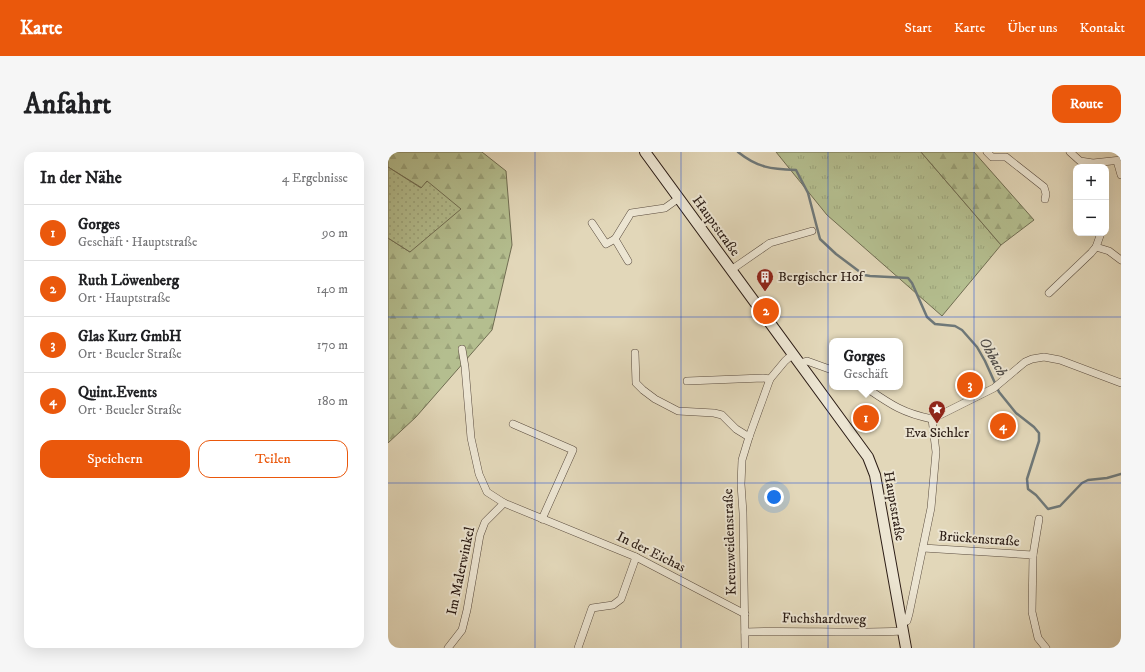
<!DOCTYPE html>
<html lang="de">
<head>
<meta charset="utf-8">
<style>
  :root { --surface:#fff; --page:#f6f6f6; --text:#202124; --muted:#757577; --line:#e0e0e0; --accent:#ea580c }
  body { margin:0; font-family:"IM FELL DW Pica",serif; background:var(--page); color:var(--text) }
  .controls { position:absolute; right:12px; top:12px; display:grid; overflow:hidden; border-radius:8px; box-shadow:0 4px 16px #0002 }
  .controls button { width:36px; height:36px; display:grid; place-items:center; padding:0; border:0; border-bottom:1px solid var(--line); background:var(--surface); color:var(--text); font:20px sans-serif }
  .you { position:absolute; left:386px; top:345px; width:14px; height:14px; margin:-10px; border:3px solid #fff; border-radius:50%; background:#1a73e8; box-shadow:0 0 0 6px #1a73e833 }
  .badge { display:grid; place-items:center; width:26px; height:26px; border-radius:50%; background:var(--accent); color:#fff; font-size:13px; font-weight:700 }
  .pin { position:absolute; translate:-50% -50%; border:2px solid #fff; box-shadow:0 1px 4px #0006 }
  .popup { position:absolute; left:441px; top:186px; width:74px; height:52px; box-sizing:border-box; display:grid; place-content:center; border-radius:8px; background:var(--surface); filter:drop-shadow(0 1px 3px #0005); font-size:13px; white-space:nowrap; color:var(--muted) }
  .popup b { font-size:15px; color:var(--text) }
  .popup::after { content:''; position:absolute; left:50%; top:100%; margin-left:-8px; border:8px solid transparent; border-top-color:var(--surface) }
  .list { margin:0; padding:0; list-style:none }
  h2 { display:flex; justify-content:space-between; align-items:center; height:52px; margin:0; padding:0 16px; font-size:17px }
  h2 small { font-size:13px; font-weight:400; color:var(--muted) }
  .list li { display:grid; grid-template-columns:26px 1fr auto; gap:12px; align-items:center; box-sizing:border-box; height:56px; padding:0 16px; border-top:1px solid var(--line) }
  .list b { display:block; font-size:15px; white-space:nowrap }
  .list p { margin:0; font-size:13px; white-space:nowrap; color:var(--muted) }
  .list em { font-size:13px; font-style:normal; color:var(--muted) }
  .actions { display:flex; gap:8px; padding:12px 16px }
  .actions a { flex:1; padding:9px 0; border:1px solid var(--accent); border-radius:12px; text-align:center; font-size:14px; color:var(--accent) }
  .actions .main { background:var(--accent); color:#fff }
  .map { position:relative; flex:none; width:733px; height:496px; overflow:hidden; border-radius:12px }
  header { display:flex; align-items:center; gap:24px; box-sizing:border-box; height:56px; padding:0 20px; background:var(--accent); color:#fff }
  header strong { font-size:19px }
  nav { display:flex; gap:22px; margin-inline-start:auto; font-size:14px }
  .intro { display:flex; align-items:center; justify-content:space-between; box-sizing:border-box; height:96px; padding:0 24px }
  h1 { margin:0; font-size:28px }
  .button { padding:10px 18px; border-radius:12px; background:var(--accent); color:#fff; font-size:14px; font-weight:700 }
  main { display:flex; gap:24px; padding:0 24px }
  aside { flex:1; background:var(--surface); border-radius:12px; box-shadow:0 4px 16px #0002 }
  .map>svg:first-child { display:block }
  .grass { fill:url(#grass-tufts); stroke:#706d52 }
  .forest { fill:url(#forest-firs); stroke:#706d52 }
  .park { fill:url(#park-dots); stroke:#706d52 }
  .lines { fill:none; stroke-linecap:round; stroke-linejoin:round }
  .stream { stroke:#6e7879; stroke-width:2.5 }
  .minor-casing { stroke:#594b3e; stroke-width:8 }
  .secondary-casing { stroke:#2b1c15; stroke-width:12 }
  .minor { stroke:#ece5d2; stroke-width:7 }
  .secondary { stroke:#ece5d2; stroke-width:10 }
  .grid { fill:none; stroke:#1d4ed8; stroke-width:1; stroke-opacity:0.55 }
  .labels { text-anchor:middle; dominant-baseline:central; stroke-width:4; stroke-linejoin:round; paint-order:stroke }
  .street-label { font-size:14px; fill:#2b1c15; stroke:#ece5d2 }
  .poi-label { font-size:14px; fill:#2b1c15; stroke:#ece5d2; text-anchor:start }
  .water-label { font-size:15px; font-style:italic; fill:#4d4a47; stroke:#ece5d2 }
</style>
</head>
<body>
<header>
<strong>Karte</strong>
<nav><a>Start</a><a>Karte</a><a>Über uns</a><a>Kontakt</a></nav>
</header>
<div class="intro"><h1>Anfahrt</h1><a class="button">Route</a></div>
<main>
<aside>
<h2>In der Nähe<small>4 Ergebnisse</small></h2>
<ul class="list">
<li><span class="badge">1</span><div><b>Gorges</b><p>Geschäft · Hauptstraße</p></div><em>90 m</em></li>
<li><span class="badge">2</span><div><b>Ruth Löwenberg</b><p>Ort · Hauptstraße</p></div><em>140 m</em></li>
<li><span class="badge">3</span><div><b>Glas Kurz GmbH</b><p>Ort · Beueler Straße</p></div><em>170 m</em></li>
<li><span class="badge">4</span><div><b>Quint.Events</b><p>Ort · Beueler Straße</p></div><em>180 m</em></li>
</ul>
<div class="actions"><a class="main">Speichern</a><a>Teilen</a></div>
</aside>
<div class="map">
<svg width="733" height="496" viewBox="0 0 733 496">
  <defs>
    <pattern id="grass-tufts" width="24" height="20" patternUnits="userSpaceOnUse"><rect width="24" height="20" fill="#b4be8f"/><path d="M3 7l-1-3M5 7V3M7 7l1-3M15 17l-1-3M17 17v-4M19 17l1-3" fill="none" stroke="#9ba37a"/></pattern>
    <pattern id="forest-firs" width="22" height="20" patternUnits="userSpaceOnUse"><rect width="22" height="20" fill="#b4be8f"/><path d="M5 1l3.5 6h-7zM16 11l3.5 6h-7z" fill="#9ba37a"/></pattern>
    <pattern id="park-dots" width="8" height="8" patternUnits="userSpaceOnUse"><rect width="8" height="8" fill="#b4be8f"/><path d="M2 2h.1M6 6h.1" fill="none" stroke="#9ba37a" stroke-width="1.8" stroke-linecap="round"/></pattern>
  </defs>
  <rect width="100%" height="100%" fill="#e2d7b9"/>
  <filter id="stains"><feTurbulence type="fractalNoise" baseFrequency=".005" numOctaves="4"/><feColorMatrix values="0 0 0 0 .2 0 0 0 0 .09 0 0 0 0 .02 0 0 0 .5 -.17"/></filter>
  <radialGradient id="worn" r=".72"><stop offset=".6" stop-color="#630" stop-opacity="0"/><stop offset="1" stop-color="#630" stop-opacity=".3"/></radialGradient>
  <path class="grass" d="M388,0H533L613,93L554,164L439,63Z"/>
  <g class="forest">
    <path d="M0,0H94L118,19L124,93L104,178L28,265L0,291V86L22,100L39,29L34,36L0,15Z"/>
    <path d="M533,0H586L646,68L613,93Z"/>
  </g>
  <path class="park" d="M0,15L33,36L39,29L73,57L22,100L0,86Z"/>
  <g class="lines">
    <path class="stream" d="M350,0C370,16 383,17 408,18L420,41L432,87L448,102L476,123L482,124L520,126L524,131L539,165L547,172L567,174L574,178L589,195L597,209L611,240L628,261L646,275L651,281V289L639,327L640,337L648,343L660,357L672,354L694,331L700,328L719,326L733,322"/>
    <g class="minor-casing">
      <g id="minor">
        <path d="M599,0L604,5H618L656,35L658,42L657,47"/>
        <path d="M682,0L692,9L705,11L733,8"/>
        <path d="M729,9L733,23"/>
        <path d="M204,71L218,92L227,87L243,61L277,56L291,46"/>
        <path d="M227,87L240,109"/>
        <path d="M708,95L721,99L733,108"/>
        <path d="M343,118L382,91L424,79"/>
        <path d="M661,141L703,101L708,95L713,81"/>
        <path d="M74,197L77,215L83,286L91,322L99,340L116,351L248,405L357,462"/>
        <path d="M247,201L248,231L255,238L267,247L290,259L326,261L334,263L348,277L361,285"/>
        <path d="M412,211L419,209L444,218"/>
        <path d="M299,229L375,226L382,227"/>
        <path d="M477,235C502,252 514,261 544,267"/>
        <path d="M544,267L606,236L637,210L644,207L656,205L672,208L733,231"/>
        <path d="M125,272L185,298L154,367"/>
        <path d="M535,396L645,403L644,460L650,486L658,496"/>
        <path d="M645,403L651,367"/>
        <path d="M514,471L519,469L521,462L543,356L548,300L544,267"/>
        <path d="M357,480C410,478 462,482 515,479"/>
        <path d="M60,496L74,478L79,458L92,383L97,370L116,351"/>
        <path d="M190,496L204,456L225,453L233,447L248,405"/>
        <path d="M357,496L355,361L353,332L354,308L361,285L382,227L397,209L405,202"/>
      </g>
    </g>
    <g class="secondary-casing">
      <path id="secondary" d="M257,0L480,305L487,323L518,496"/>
    </g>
    <use href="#minor" class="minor"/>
    <use href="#secondary" class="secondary"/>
  </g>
  <path class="grid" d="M147,0V496M293,0V496M440,0V496M586,0V496M0,165H733M0,331H733"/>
  <defs>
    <g id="building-pin" transform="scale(0.9)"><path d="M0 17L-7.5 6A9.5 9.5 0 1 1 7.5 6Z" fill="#8f2418" stroke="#ece5d2"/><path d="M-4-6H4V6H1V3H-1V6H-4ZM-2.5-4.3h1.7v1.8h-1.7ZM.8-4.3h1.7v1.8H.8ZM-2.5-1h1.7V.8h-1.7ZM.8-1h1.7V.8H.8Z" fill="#fff"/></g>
    <g id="sight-pin" transform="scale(0.9)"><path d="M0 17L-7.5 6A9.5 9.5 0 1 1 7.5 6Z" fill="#8f2418" stroke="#ece5d2"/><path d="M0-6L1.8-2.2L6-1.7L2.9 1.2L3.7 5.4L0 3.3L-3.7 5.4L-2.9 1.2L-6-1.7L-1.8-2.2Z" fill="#fff"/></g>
  </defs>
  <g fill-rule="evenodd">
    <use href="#building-pin" x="377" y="125"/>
    <use href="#sight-pin" x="549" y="257"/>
  </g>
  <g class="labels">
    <g class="street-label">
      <text transform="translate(328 74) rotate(54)">Hauptstraße</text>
      <text transform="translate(506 354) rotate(80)">Hauptstraße</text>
      <text transform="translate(591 387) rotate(4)">Brückenstraße</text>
      <text transform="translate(342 390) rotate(-92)">Kreuzweidenstraße</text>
      <text transform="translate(263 400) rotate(26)">In der Eichas</text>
      <text transform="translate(73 419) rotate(-78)">Im Malerwinkel</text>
      <text transform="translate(436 467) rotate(1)">Fuchshardtweg</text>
    </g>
    <g class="poi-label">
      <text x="390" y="125">Bergischer Hof</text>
      <text x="549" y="281" text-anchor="middle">Eva Sichler</text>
    </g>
    <g class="water-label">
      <text transform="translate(605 205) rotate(61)">Ohbach</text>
    </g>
  </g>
  <rect width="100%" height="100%" filter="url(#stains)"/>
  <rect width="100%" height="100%" fill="url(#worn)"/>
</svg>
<div class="controls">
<button>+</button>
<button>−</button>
</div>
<div class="you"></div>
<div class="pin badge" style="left:478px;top:266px">1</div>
<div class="popup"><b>Gorges</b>Geschäft</div>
<div class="pin badge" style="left:378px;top:159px">2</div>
<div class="pin badge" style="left:582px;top:233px">3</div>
<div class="pin badge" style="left:615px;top:274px">4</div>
</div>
</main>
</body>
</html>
